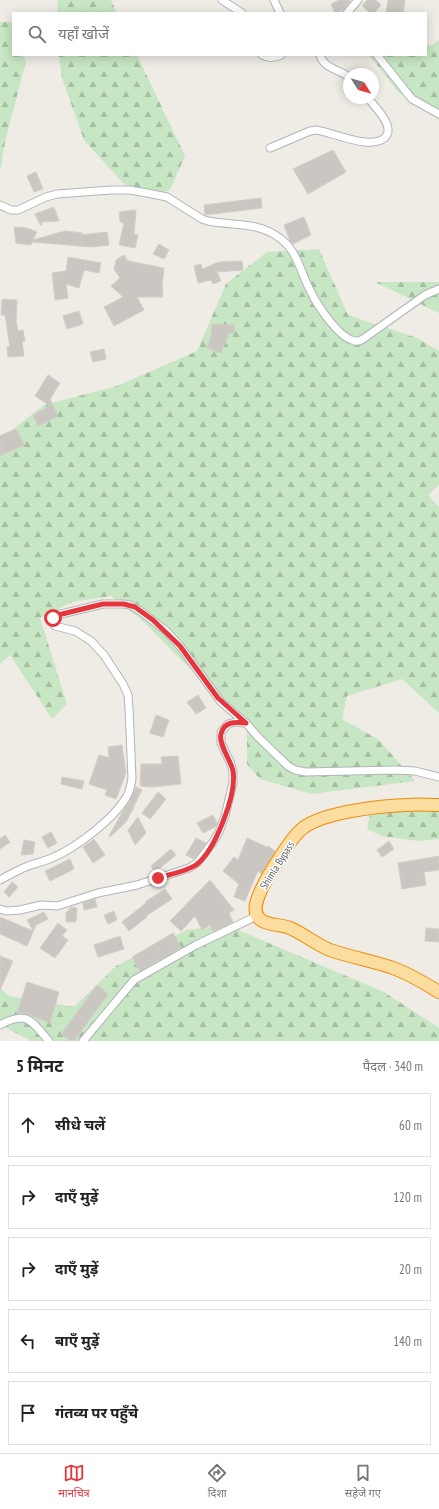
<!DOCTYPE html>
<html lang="hi">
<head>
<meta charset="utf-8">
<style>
  :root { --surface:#fff; --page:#f2f2f2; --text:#222; --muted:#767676; --line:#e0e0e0; --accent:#e5363d }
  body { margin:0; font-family:"PT Sans Narrow","Noto Sans Devanagari",sans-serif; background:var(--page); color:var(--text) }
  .compass { position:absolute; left:343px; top:68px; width:36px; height:36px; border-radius:50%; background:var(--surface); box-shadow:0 2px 10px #0003; rotate:127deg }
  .stop { position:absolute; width:12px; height:12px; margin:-9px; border:3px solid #e5363d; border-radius:50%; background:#fff }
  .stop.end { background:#e5363d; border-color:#fff; box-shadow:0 1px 4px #0008 }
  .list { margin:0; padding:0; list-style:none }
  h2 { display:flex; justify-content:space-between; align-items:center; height:52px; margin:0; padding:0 16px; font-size:17px }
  h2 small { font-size:13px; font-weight:400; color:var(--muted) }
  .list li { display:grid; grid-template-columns:26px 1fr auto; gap:12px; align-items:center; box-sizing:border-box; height:64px; margin:0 8px 8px; padding:0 8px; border:1px solid var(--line); border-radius:0px }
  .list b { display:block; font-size:15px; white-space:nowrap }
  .list em { font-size:13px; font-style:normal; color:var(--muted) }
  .icon { flex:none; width:22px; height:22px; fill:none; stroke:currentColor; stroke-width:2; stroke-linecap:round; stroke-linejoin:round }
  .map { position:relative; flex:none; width:439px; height:1041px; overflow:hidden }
  .search { position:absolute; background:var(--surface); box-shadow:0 2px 10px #0003; left:12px; right:12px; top:12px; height:44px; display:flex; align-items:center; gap:10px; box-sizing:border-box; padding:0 14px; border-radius:0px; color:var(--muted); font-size:15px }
  .sheet { height:412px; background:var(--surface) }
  nav { display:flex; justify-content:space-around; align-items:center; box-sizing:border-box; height:56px; border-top:1px solid var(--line); background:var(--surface); font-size:11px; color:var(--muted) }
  nav a { display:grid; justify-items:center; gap:2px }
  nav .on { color:var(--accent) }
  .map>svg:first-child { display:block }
  .forest { fill:url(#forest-firs) }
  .building { fill:#cac7c3; stroke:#d4cdc4 }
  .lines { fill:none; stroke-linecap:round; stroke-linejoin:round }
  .minor-casing { stroke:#b1b4b8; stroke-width:9 }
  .trunk-casing { stroke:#ef8a06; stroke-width:14 }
  .minor { stroke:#fff; stroke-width:7 }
  .trunk { stroke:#fcdda0; stroke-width:12 }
  .route { stroke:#e5363d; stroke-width:5 }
  .labels { text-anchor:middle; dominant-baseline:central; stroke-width:3; stroke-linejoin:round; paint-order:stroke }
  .street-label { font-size:11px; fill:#5d6266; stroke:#fff }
</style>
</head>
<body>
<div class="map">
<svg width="439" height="1041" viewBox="0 0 439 1041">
  <defs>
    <pattern id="forest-firs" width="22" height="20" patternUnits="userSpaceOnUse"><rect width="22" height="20" fill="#c7e6c3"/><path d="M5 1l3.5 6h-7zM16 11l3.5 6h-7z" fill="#a5bea2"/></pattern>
  </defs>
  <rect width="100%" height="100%" fill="#efece6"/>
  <g class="forest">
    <path d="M58,0H111L117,13H57Z"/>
    <path d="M0,22H11L13,27V55H23L26,61L5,142L0,172Z"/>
    <path d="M439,40V121L435,115L398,92L369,55H426V45L431,46Z"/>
    <path d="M59,55H137L185,156L170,190L155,194L124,184L84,140L62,78Z"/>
    <path d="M319,249L348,315L417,338L439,351V485L428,495L439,507V713L402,679L347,696L342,719L379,740L415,781L311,794L260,779L247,764V727L219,696L182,661L144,622L111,596L72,602L40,618L67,704L52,719L10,655L0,664V435L12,430L44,405L117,386L197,351L226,284L267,252Z"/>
    <path d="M375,282H439V313Z"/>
    <path d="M418,809L439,812V839L418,841L382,836L367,829L370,814Z"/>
    <path d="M226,925L384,992L439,1028V1041H30V1040L0,1025V988L9,996L74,1007L116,966L187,930Z"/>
  </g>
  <g class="building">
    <path d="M339,0H349L350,2L343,10L335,13L331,4Z"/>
    <path d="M367,0H376L381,5L374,13H370L362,6Z"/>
    <path d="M388,0H405L403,13H386Z"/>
    <path d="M333,150L346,172L308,194L293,169Z"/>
    <path d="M36,172L43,189L34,192L27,176Z"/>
    <path d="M261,198L262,208L205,215L204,205Z"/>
    <path d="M54,207L59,221L42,222L41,226L35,214Z"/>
    <path d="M136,210L134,234L138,235L135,248L119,245L124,223L120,222L119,212Z"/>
    <path d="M304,217L311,235L293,244L290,241L284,225Z"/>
    <path d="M14,227L27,228L37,232L33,240L65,231L82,233L81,235L107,232L109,245L91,247L32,242L31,245L16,243Z"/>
    <path d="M159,244L169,250L164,259L153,254Z"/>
    <path d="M124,255L128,261L164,268L162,285L163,297H137L144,310L114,326L104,307L123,297L111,286L120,278L114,269L116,260Z"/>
    <path d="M68,257L101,263L99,273L84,270L79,288L66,284L68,298L55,300L52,273L66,271Z"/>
    <path d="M242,261L243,270L217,272L221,281L213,284L211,280L198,283L194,266L201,264L202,269L219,262Z"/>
    <path d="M2,299L17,300L16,321L18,331L23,330L25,341L22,342L24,356L8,357L7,347H10L5,315H1Z"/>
    <path d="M79,311L83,324L67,329L63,316Z"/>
    <path d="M212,324L234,325V333H229L221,353L207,348L211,336Z"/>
    <path d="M104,349L106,359L93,362L90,352Z"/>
    <path d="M48,375L60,383L50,399L58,416L38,426L33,415L50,406L35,396Z"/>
    <path d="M16,429L24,445L0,456V436Z"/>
    <path d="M198,695L206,708L196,714L187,702Z"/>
    <path d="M156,715L169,720L163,737L150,733Z"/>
    <path d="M122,745L126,773L116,799L105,795L107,790L89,784L99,755L109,758L108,747Z"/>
    <path d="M178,756L181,784L152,787L140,786L141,764H162L161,757Z"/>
    <path d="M62,777L84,781L82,789L61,784Z"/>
    <path d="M136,787L142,790L134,806L133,805L134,807L126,822L110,837L109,836L123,811L129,803Z"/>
    <path d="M158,792L166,799L150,819L142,813Z"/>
    <path d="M213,815L217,823L215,827L203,833L197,823Z"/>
    <path d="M138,817L146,833L135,845L128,830Z"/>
    <path d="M51,832L57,843L48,848L42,837Z"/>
    <path d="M5,835L10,842L0,849V839Z"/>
    <path d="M196,838L206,843L194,859L186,855Z"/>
    <path d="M247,838L267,847L268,846L275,851L261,874L258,871L245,901L234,897L239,884L223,871L234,857L238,860Z"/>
    <path d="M94,839L105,855L93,863L83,847Z"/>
    <path d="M24,840L35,842L33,854L21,855Z"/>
    <path d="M389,841L394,849L382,857L377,850Z"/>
    <path d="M171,849L176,855L155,872L151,866Z"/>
    <path d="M439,856V870L424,872L426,885L402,889L398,863Z"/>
    <path d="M70,859L74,869L50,881L45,871Z"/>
    <path d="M210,880L234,910L229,913L233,922L213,931L210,925L202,930L195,916L181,931L170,921Z"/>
    <path d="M12,882L18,887L9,897L4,892Z"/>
    <path d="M165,889L172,899L146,916L147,917L129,931L122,922L146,903L145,902Z"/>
    <path d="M95,899L97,907L84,910L83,903Z"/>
    <path d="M71,907L77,908L76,922H66V913Z"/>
    <path d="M114,911L117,920L108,924L104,915Z"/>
    <path d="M44,912L48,919L36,925L27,946L0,934V917L33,931L27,920Z"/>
    <path d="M58,923L67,930L62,936L68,940L55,958L40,948Z"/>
    <path d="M426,928L439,929V942L425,941Z"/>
    <path d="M173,933L181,947L140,971L132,957Z"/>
    <path d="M120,936L124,949L98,957L94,945Z"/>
    <path d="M0,956L13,961L0,990Z"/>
    <path d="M27,982L59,992L50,1023L25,1013H17Z"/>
    <path d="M97,985L108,994L74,1041H71L61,1034Z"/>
  </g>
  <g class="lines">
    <g class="minor-casing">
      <g id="minor">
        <path d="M222,0L242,13"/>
        <path d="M274,0L280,13"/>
        <path d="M347,13L358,0"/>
        <path d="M262,55C269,59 275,58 281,55"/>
        <path d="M320,55C324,69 339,69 349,77"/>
        <path d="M377,55L412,99L439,114"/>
        <path d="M270,148L310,131L316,130C332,132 376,153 387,135C393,124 374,106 368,98"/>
        <path d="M0,205L11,210H18L46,197L57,194L111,190H130L147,193L167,197L202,219L208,221C234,226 258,221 281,239C298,252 301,274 311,292C317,305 338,336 352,340C356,342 360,341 363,339L425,295L439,289"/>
        <path d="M0,880C9,875 18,870 28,866C36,863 46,861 54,857C77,847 115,818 127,796C130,791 131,785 132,778L129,708L128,695L123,684L104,655L91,641L75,631L55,626L52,622L53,618L57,615L103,604H124L130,605L139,610L165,630L180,646L221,702L246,723L258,737L288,766L295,770L306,772L395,770L415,771L439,777"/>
        <path d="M0,909L6,911L20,910L41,905L57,906L98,893L137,885L189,868L197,863L213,842L219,832L225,816L233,783V772L231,764L221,743V732L228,724L235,722L245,723"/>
        <path d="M0,1025C28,1010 31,1021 49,1041"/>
        <path d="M83,1041L134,980L196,945L257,916"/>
      </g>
    </g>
    <g class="trunk-casing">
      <path id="trunk" d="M439,805C428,805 417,804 406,805C380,806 324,812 303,828C291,837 268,875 261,890C257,899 251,913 261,920C269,926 281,924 290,928C304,934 315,944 330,950C350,957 373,961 393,968C410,974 424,983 439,992"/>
    </g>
    <use href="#minor" class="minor"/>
    <use href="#trunk" class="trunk"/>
  </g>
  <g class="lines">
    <path class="route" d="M53,618L57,615L62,614L103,604H124L135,607L153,620L180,646L218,698L246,723C235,722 224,721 221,734C218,744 231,760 233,771C237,794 215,851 196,865C185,872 170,874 158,878"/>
  </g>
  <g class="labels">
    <g class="street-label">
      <text transform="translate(277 865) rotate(-58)">Shimla Bypass</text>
    </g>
  </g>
</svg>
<svg class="compass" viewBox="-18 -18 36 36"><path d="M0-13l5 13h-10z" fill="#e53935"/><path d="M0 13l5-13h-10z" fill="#767676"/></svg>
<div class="stop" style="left:53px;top:618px"></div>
<div class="stop end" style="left:158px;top:878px"></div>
<div class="search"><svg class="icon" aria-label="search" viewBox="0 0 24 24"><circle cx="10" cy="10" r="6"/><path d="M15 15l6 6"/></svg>यहाँ खोजें</div>
</div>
<section class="sheet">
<h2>5 मिनट<small>पैदल · 340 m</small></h2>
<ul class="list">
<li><svg class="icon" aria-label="ahead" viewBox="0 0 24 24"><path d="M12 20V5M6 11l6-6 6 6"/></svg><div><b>सीधे चलें</b></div><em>60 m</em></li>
<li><svg class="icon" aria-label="right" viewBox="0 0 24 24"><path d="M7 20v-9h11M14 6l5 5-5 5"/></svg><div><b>दाएँ मुड़ें</b></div><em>120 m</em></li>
<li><svg class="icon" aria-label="right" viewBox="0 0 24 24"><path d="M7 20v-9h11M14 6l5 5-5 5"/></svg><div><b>दाएँ मुड़ें</b></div><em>20 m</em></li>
<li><svg class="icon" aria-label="left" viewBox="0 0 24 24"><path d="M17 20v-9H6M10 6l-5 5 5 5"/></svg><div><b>बाएँ मुड़ें</b></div><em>140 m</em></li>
<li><svg class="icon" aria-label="arrive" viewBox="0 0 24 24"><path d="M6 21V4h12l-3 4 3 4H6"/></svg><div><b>गंतव्य पर पहुँचे</b></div></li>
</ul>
</section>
<nav>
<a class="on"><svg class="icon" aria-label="map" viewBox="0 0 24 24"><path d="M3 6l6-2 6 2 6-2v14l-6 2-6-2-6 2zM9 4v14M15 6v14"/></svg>मानचित्र</a>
<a><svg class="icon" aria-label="directions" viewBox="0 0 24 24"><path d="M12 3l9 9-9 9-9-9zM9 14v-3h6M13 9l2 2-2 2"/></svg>दिशा</a>
<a><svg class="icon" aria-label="saved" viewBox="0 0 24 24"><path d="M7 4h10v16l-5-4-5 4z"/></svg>सहेजे गए</a>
</nav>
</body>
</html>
